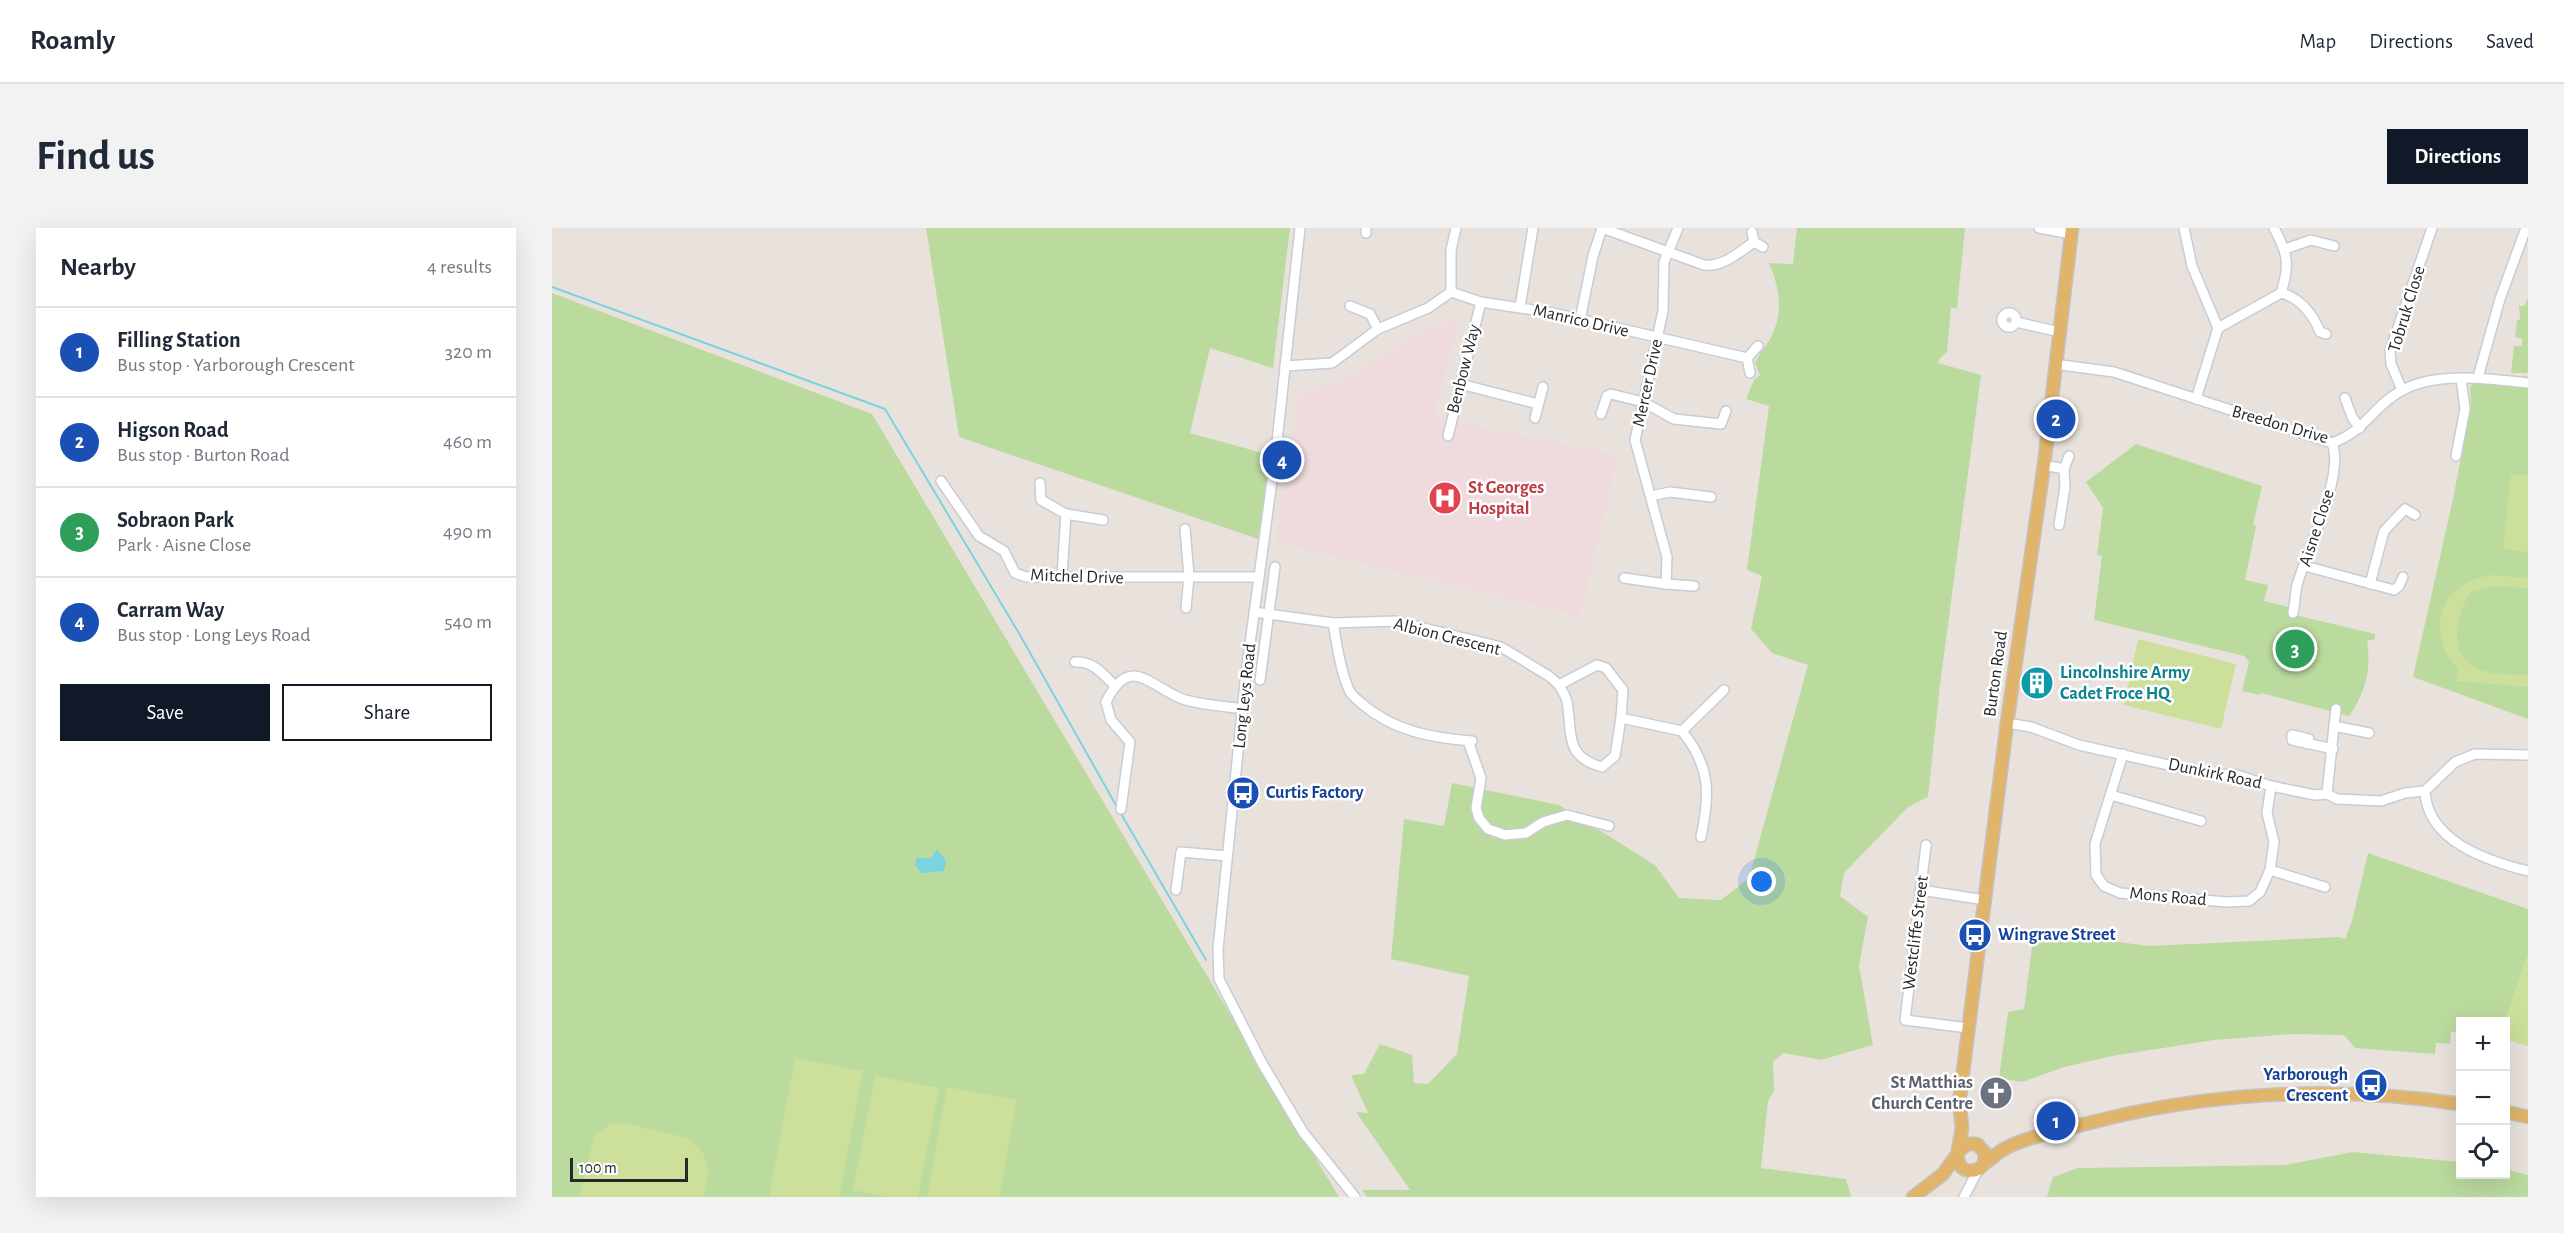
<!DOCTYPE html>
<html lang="en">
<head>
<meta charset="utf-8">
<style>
  :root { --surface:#fff; --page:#f2f2f3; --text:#1f2937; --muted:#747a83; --line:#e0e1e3; --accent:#111827 }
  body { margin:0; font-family:"Alegreya Sans",sans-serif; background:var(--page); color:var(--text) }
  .controls { position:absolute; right:18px; bottom:18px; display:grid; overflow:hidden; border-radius:0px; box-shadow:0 6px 24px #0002 }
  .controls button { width:54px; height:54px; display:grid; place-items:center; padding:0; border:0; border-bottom:2px solid var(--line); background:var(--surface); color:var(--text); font:30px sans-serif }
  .scale { position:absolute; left:18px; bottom:15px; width:118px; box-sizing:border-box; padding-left:6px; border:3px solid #282828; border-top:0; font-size:16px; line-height:21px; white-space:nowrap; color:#282828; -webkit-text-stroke:4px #fff; paint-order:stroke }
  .you { position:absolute; left:1210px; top:654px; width:21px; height:21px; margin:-15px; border:4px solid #fff; border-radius:50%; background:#1a73e8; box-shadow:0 0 0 9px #1a73e833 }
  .badge { display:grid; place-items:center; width:39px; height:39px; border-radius:50%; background:var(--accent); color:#fff; font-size:20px; font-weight:700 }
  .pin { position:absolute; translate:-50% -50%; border:3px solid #fff; box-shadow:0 2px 6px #0006 }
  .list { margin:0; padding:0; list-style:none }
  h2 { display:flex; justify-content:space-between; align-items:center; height:78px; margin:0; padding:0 24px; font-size:26px }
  h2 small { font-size:20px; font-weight:400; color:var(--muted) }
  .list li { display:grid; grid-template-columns:39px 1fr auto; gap:18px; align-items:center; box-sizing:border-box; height:90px; padding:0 24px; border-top:2px solid var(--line) }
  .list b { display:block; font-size:22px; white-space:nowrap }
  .list p { margin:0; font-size:20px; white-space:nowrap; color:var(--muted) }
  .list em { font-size:20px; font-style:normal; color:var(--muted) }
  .actions { display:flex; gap:12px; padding:18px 24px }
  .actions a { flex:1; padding:14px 0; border:2px solid var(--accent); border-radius:0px; text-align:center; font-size:21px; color:var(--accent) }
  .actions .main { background:var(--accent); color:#fff }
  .icon { flex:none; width:33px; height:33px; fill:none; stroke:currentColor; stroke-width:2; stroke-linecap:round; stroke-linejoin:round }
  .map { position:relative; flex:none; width:1976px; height:969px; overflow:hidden; border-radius:0px }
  header { display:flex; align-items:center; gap:36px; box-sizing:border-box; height:84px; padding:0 30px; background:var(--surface); border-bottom:2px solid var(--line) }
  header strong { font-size:28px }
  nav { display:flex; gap:33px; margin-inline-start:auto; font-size:21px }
  .intro { display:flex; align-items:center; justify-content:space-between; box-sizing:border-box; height:144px; padding:0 36px }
  h1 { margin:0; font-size:42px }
  .button { padding:15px 27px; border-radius:0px; background:var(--accent); color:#fff; font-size:21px; font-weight:700 }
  main { display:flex; gap:36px; padding:0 36px }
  aside { flex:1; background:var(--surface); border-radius:0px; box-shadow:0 6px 24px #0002 }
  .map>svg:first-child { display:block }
  .medical { fill:#efdade }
  .green { fill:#bbda9e }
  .pitch { fill:#cce09b }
  .water { fill:#7ad3e0 }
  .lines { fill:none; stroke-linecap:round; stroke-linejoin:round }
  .stream { stroke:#7ad3e0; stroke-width:2 }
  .minor-casing { stroke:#c7ccd5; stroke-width:12 }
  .major-casing { stroke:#c3c3c3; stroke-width:15 }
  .minor { stroke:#fff; stroke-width:9 }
  .major { stroke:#e0b46a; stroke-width:12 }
  .labels { text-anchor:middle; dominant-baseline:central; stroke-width:5; stroke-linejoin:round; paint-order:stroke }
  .street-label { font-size:18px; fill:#282828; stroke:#fff }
  .health-label { font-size:18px; font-weight:bold; fill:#be3a42; stroke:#fff; text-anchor:start }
  .culture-label { font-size:18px; font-weight:bold; fill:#0d838f; stroke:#fff; text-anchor:start }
  .transit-label { font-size:18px; font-weight:bold; fill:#164399; stroke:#fff; text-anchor:start }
  .worship-label { font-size:18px; font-weight:bold; fill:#5b616d; stroke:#fff; text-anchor:end }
</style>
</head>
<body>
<header>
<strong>Roamly</strong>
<nav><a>Map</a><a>Directions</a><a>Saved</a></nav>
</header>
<div class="intro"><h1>Find us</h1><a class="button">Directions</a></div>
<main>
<aside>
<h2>Nearby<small>4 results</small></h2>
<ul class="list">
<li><span class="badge" style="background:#1a4fb4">1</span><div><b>Filling Station</b><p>Bus stop · Yarborough Crescent</p></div><em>320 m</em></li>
<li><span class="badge" style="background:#1a4fb4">2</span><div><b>Higson Road</b><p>Bus stop · Burton Road</p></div><em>460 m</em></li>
<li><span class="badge" style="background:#2e9e5b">3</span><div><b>Sobraon Park</b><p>Park · Aisne Close</p></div><em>490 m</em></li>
<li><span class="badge" style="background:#1a4fb4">4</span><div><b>Carram Way</b><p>Bus stop · Long Leys Road</p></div><em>540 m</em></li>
</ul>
<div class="actions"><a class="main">Save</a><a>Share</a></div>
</aside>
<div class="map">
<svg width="1976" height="969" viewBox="0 0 1976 969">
  <rect width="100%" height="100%" fill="#e9e2dc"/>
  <path class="medical" d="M908,89L881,190L1066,227L1028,388L723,314L747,167L791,152L871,103Z"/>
  <g class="green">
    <path d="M374,0H738L721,140L658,120L638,205L718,227L706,311L407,209Z"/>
    <path d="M1245,0H1413L1405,80H1399L1395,124L1387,131L1386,135L1429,147L1388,457L1376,569L1356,579L1292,645L1288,668L1316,689L1307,738L1321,817L1269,832L1232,825L1221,834L1222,863L1216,873L1209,940L1294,951L1299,969H815L810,962H858L804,884L816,885L799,847L812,846L828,816L860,827L862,855L876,856L905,826L917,748L839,731L852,591L892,598L900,555L1007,577L1103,637L1127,670L1169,672L1197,650L1256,437L1220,425L1199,401L1210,348L1195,342L1217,178L1194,171L1202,152L1208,147L1203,135C1207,126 1213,120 1218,111C1232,86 1228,61 1217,35L1241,36Z"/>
    <path d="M0,65L320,186L787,969H0Z"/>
    <path d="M1976,70V145H1959L1962,118H1970V111L1963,109L1965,92H1968L1967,78H1972Z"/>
    <path d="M1971,147L1976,149V491L1861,449L1901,271L1919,177L1918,160L1922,154L1966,156Z"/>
    <path d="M1584,216L1710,258L1701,297L1704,298L1693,352L1716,357L1712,373L1737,379V383L1747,388L1823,406V411L1815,413C1820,441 1813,465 1797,488L1789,486V481L1779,479L1778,483L1709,465L1708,467L1690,463L1697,434L1692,428L1542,392L1550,328L1545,327L1551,280L1534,254Z"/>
    <path d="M1816,625L1976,681V726L1953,793L1908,794V805L1899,804L1898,816L1884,815L1883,826L1803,820L1792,807L1740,806L1662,812L1560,828L1512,839L1470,854L1447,850L1456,784L1472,781L1482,703L1597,718L1787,709L1793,711L1800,693Z"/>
    <path d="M1801,924L1908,934V946H1954V941L1976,947V969H1495L1501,949L1526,940L1733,937Z"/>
  </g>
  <g class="pitch">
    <path d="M1959,246L1976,247V324L1951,321Z"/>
    <path d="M1938,347L1976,350V360L1941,358L1919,364C1903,388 1895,430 1928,442C1942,447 1961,446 1976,447V459L1904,453L1906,441C1885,421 1880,382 1904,362C1914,353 1926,350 1938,347Z"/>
    <path d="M1586,411L1684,436L1669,501L1572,477Z"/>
    <path d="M1976,726V818L1954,812L1953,793Z"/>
    <path d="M243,830L311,843L287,969H217Z"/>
    <path d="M323,848L387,860L366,969H339L301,962Z"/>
    <path d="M395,859L465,872L447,969H375Z"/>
    <path d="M72,895L136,910C159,928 159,942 151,969H27L42,908L58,896Z"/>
  </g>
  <path class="water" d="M385,621L394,633L392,643L369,645L363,637L365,630H379Z"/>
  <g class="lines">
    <g class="stream">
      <path d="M0,59L333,181L468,407L565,579"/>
      <path d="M568,584L654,732"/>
    </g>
    <g class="minor-casing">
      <g id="minor">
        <path d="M748,0L724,223L694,445L666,721L667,751L710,835L751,904L803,969"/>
        <path d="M1050,0L1152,37C1172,39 1187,24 1202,14"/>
        <path d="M1126,0L1112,34L1111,83L1083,212L1115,329L1114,356L1142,358"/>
        <path d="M1487,0L1519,6"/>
        <path d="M1632,0L1640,38L1666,100"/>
        <path d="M1200,4L1202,14L1211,19"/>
        <path d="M814,5V0"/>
        <path d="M1733,21L1759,12L1782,18"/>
        <path d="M899,64L929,74L1001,85L1195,130"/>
        <path d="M1729,65C1748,70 1761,86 1768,104L1774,106"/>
        <path d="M798,78L818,86L826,101"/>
        <path d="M968,79L981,0"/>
        <circle cx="1457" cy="92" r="7"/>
        <path d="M1028,92L1041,28L1050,0"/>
        <path d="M1464,94L1508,104"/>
        <path d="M1666,100L1729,65C1738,36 1736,26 1722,0"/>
        <path d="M1502,136L1562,144L1780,215C1814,203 1821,178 1849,163C1884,143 1938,151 1976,155"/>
        <path d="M733,138L780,135L826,101L876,80L899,64V22L904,0"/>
        <path d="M1198,145L1195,130L1206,118"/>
        <path d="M1926,149L1948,71L1974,0"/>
        <path d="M908,156L986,176"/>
        <path d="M1850,162L1839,136L1838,123L1880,0"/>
        <path d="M1793,170L1800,189L1808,200"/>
        <path d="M1644,171L1666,100"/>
        <path d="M1049,186L1055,168L1059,166L1091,174L1122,191L1169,196L1174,183"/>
        <path d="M983,190L991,159"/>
        <path d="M896,208L929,74"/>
        <path d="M1904,228L1913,181L1909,151"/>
        <path d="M1492,237L1512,241L1513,259L1507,297"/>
        <path d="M1512,241L1517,228"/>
        <path d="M389,253L427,308L452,323L463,345L474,349H707"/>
        <path d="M488,255L489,272L514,286"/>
        <path d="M1099,268L1118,264L1159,269"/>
        <path d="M633,301L637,348L634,380"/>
        <path d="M1753,338L1842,362L1847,358L1851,349"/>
        <path d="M510,348L514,286L551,292"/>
        <path d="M1072,350L1114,356"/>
        <path d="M1818,356L1832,303L1853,281L1863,287"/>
        <path d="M702,384L781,395L844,393L949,419L997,448L1007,457L1045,437L1054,440L1071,462L1069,490L1130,503L1172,462"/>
        <path d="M1741,385C1743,376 1743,366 1745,357C1755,322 1793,247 1780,215"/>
        <path d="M781,395C785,417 788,441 797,462C799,467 805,471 809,475C841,503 880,510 920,513"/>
        <path d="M523,434C541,433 550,445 562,457"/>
        <path d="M708,452L723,339"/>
        <path d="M1007,457C1010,462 1014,469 1015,474C1021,505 1011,528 1050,539L1063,528L1069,490"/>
        <path d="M1455,495L1479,499L1527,517L1661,547L1682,546L1719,558L1763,567L1775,566L1785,571L1829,573L1853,565L1873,563"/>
        <path d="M1782,498L1784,481"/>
        <path d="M1130,503C1159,539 1158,566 1149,609"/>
        <path d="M916,513L929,550L924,580L927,590L936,601L953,607L974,605L991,594L1015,587L1057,598"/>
        <path d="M1755,516L1757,511L1740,507V512L1781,521"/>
        <path d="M1571,526L1543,616L1544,647L1552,658L1568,665L1675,674L1697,673L1708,664L1718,642L1722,614L1715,585L1719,558"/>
        <path d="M1976,527L1923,526L1903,534L1873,563C1875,613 1935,633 1976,643"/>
        <path d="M1775,566L1782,498L1817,505"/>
        <path d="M1559,567L1649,593"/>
        <path d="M569,581L578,514L559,492L554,474C577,426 597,457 628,470C645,477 673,478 692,481"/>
        <path d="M1374,617L1353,792L1416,800"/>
        <path d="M1718,642L1773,659"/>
        <path d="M624,662L629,624L675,628"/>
        <path d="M1369,662L1433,672"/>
        <path d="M1412,969L1426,942"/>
      </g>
    </g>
    <g class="major-casing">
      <g id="major">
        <path d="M1954,884L1976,889"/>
        <path d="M1407,923L1415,916H1425L1433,925L1432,936C1425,945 1409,946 1406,932C1404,922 1410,908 1410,898C1409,888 1407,879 1408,868L1455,495L1492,237L1520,0"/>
        <path d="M1432,936C1439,931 1446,924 1454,920C1473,909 1511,902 1533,896C1654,864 1784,857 1908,876"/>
        <path d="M1361,969L1391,946L1406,925"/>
      </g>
    </g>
    <use href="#minor" class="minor"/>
    <use href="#major" class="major"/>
  </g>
  <defs>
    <g id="hospital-disc" transform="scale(1.725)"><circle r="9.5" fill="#e0444e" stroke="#fff"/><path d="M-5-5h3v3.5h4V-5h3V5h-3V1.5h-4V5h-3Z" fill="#fff"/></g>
    <g id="building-disc" transform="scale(1.725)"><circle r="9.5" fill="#0f9aa8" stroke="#fff"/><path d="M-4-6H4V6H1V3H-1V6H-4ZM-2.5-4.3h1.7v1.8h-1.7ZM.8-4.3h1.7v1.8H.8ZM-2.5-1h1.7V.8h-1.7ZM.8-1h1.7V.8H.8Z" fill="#fff"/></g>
    <g id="bus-disc" transform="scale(1.725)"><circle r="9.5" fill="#1a4fb4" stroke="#fff"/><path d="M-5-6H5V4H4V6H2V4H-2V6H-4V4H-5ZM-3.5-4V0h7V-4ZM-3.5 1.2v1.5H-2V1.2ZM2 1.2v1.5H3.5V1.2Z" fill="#fff"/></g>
    <g id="church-disc" transform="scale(1.725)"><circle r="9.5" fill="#6b7280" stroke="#fff"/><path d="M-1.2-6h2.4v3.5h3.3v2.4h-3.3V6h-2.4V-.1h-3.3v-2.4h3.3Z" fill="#fff"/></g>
  </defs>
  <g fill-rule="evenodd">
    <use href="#hospital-disc" x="893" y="270"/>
    <use href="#building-disc" x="1485" y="455"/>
    <use href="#bus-disc" x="691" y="565"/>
    <use href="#bus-disc" x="1423" y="707"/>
    <use href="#bus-disc" x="1819" y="857"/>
    <use href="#church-disc" x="1444" y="865"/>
  </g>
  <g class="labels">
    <g class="street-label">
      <text transform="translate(1855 81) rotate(-73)">Tobruk Close</text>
      <text transform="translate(1029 93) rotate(13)">Manrico Drive</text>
      <text transform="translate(912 141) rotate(-76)">Benbow Way</text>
      <text transform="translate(1096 155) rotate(-78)">Mercer Drive</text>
      <text transform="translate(1728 197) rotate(16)">Breedon Drive</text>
      <text transform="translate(1765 300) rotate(-72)">Aisne Close</text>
      <text transform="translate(525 349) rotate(2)">Mitchel Drive</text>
      <text transform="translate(895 409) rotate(14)">Albion Crescent</text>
      <text transform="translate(1444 446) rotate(-82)">Burton Road</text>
      <text transform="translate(693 468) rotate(-84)">Long Leys Road</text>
      <text transform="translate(1663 546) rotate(12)">Dunkirk Road</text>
      <text transform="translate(1616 669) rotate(5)">Mons Road</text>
      <text transform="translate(1364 705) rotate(-83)">Westcliffe Street</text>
    </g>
    <g class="health-label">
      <text x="916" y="260">St Georges<tspan x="916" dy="21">Hospital</tspan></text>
    </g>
    <g class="culture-label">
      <text x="1508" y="445">Lincolnshire Army<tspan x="1508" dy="21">Cadet Froce HQ</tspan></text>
    </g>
    <g class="transit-label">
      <text x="714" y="565">Curtis Factory</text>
      <text x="1446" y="707">Wingrave Street</text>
      <text x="1796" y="847" text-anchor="end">Yarborough<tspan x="1796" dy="21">Crescent</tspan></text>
    </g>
    <g class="worship-label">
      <text x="1421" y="855">St Matthias<tspan x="1421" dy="21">Church Centre</tspan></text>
    </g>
  </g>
</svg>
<div class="controls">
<button>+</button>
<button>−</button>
<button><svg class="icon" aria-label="locate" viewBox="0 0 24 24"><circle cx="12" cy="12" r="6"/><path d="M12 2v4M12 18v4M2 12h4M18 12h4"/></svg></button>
</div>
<div class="scale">100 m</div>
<div class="you"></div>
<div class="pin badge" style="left:1504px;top:893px;background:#1a4fb4">1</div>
<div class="pin badge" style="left:1504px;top:191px;background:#1a4fb4">2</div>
<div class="pin badge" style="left:1743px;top:421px;background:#2e9e5b">3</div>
<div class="pin badge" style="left:730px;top:232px;background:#1a4fb4">4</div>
</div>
</main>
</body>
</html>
